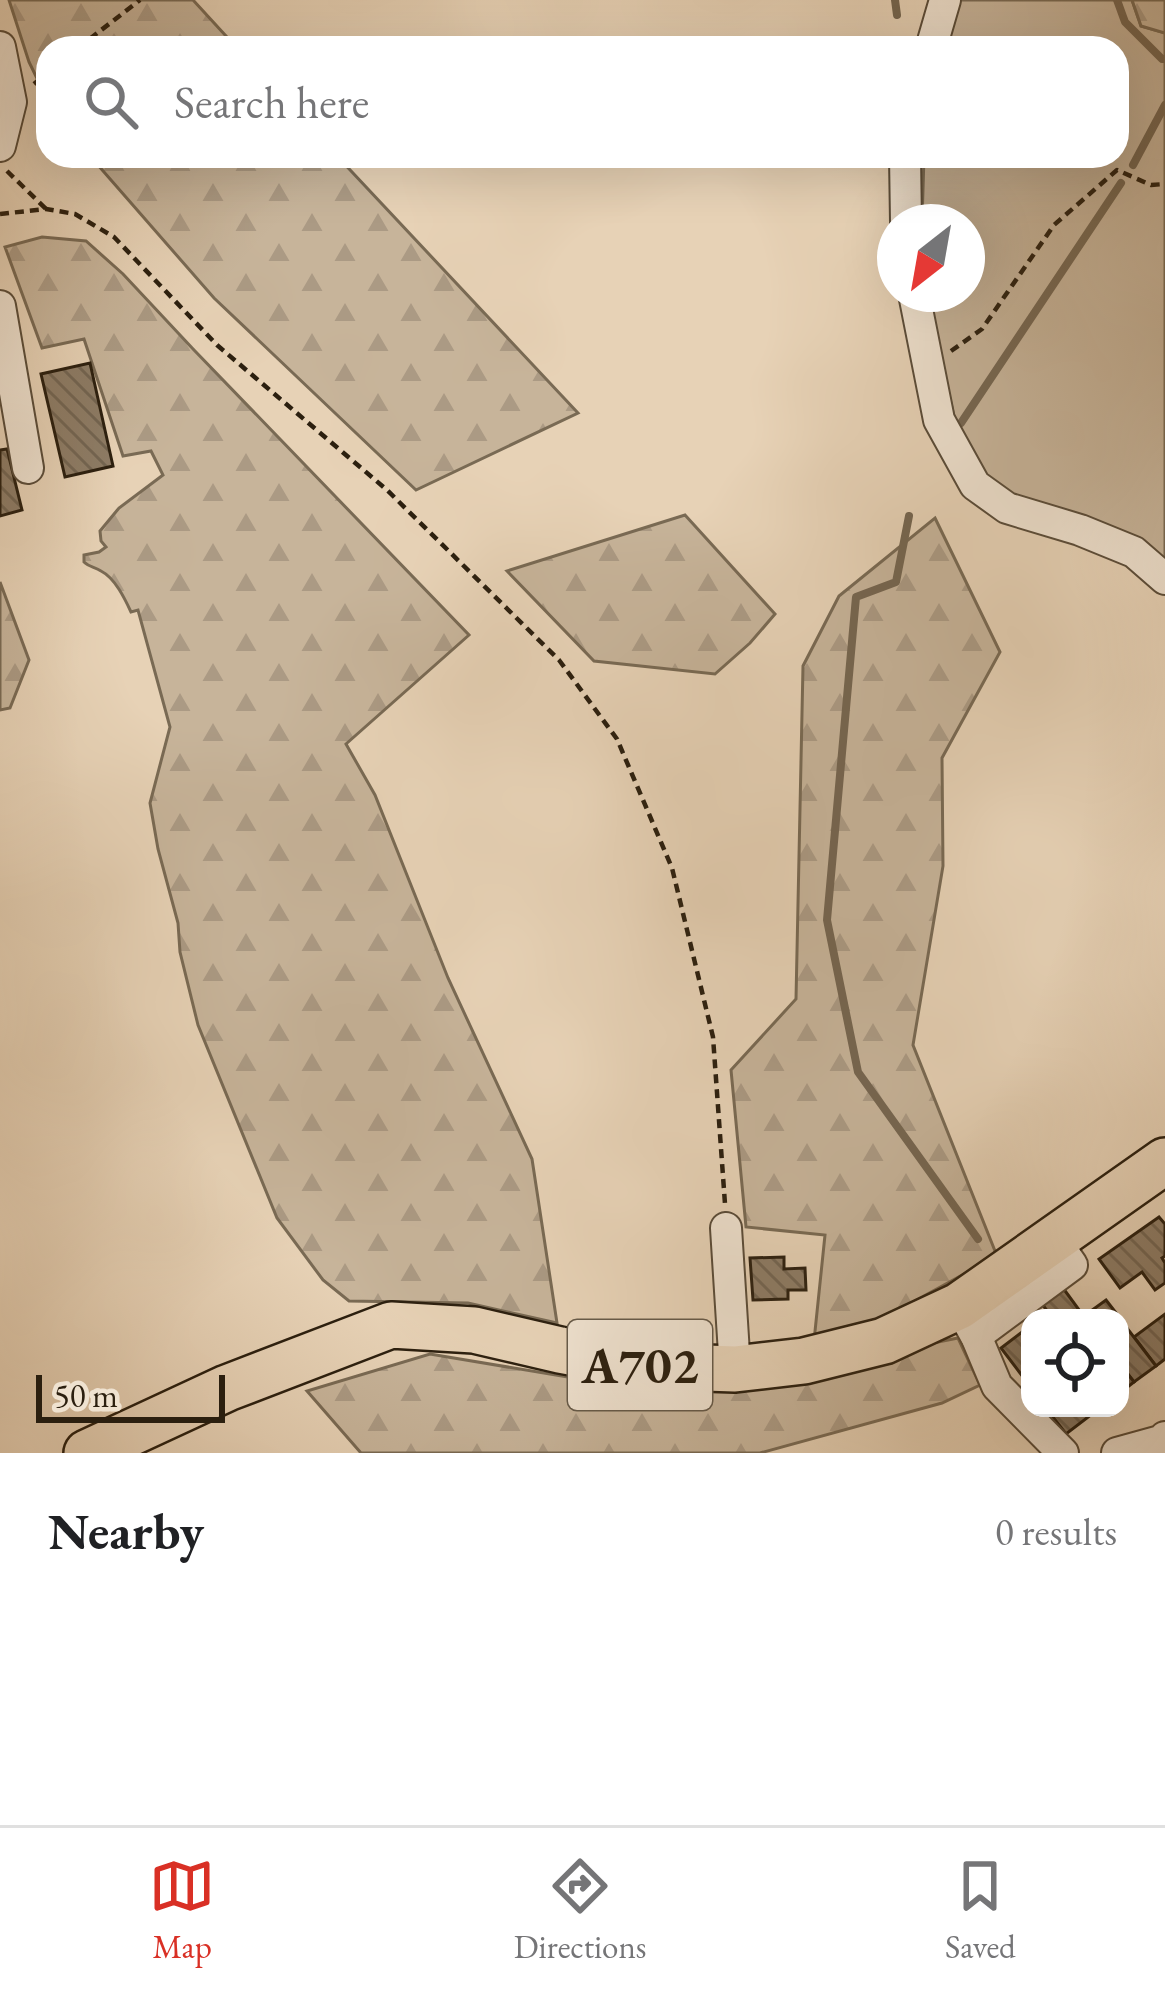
<!DOCTYPE html>
<html lang="en">
<head>
<meta charset="utf-8">
<style>
  :root { --surface:#fff; --page:#f2f2f2; --text:#202124; --muted:#757577; --line:#e0e0e0; --accent:#d93025 }
  body { margin:0; font-family:"EB Garamond",serif; background:var(--page); color:var(--text) }
  .controls { position:absolute; right:36px; bottom:36px; display:grid; overflow:hidden; border-radius:24px; box-shadow:0 12px 48px #0002 }
  .controls button { width:108px; height:108px; display:grid; place-items:center; padding:0; border:0; border-bottom:3px solid var(--line); background:var(--surface); color:var(--text); font:60px sans-serif }
  .compass { position:absolute; left:877px; top:204px; width:108px; height:108px; border-radius:50%; background:var(--surface); box-shadow:0 12px 48px #0002; rotate:211deg }
  .scale { position:absolute; left:36px; bottom:30px; width:189px; box-sizing:border-box; padding-left:12px; border:6px solid #2b1f0f; border-top:0; font-size:33px; line-height:42px; white-space:nowrap; color:#2b1f0f; -webkit-text-stroke:9px #efe2d0; paint-order:stroke }
  .list { margin:0; padding:0; list-style:none }
  h2 { display:flex; justify-content:space-between; align-items:center; height:156px; margin:0; padding:0 48px; font-size:51px }
  h2 small { font-size:39px; font-weight:400; color:var(--muted) }
  .icon { flex:none; width:66px; height:66px; fill:none; stroke:currentColor; stroke-width:2; stroke-linecap:round; stroke-linejoin:round }
  .map { position:relative; flex:none; width:1165px; height:1453px; overflow:hidden }
  .search { position:absolute; background:var(--surface); box-shadow:0 12px 48px #0002; left:36px; right:36px; top:36px; height:132px; display:flex; align-items:center; gap:30px; box-sizing:border-box; padding:0 42px; border-radius:36px; color:var(--muted); font-size:45px }
  .sheet { height:372px; background:var(--surface) }
  nav { display:flex; justify-content:space-around; align-items:center; box-sizing:border-box; height:168px; border-top:3px solid var(--line); background:var(--surface); font-size:33px; color:var(--muted) }
  nav a { display:grid; justify-items:center; gap:6px }
  nav .on { color:var(--accent) }
  .map>svg:first-child { display:block }
  .grass { fill:#c7b49a; stroke:#796a54; stroke-width:3 }
  .forest { fill:url(#forest-firs); stroke:#796a54; stroke-width:3 }
  .lines { fill:none; stroke-linecap:round; stroke-linejoin:round }
  .stream { stroke:#756651; stroke-width:8 }
  .building { fill:url(#building-back-hatch); stroke:#2b1f0f; stroke-width:3 }
  .minor-casing { stroke:#5a4c39; stroke-width:34 }
  .highway-casing { stroke:#2b1f0f; stroke-width:50 }
  .path { stroke:#2b1f0f; stroke-width:4.5; stroke-dasharray:9 6; stroke-linecap:butt }
  .minor { stroke:#efe2d0; stroke-width:30 }
  .highway { stroke:#e7d2b6; stroke-width:45 }
  .labels { text-anchor:middle; dominant-baseline:central; stroke-width:12; stroke-linejoin:round; paint-order:stroke }
  .shield { fill:#efe2d0; stroke:#665a49; stroke-width:3 }
  .shield-label { font-size:51px; font-weight:bold; fill:#2b1f0f }
</style>
</head>
<body>
<div class="map">
<svg width="1165" height="1453" viewBox="0 0 1165 1453">
  <defs>
    <pattern id="forest-firs" width="22" height="20" patternUnits="userSpaceOnUse" patternTransform="scale(3)"><rect width="22" height="20" fill="#c7b49a"/><path d="M5 1l3.5 6h-7zM16 11l3.5 6h-7z" fill="#ab9a84"/></pattern>
    <pattern id="building-back-hatch" width="6" height="6" patternUnits="userSpaceOnUse" patternTransform="scale(3)"><rect width="6" height="6" fill="#8d7c66"/><path d="M-1 5l2 2M0 0l6 6M5-1l2 2" fill="none" stroke="#736552"/></pattern>
  </defs>
  <rect width="100%" height="100%" fill="#e7d2b6"/>
  <filter id="stains"><feTurbulence type="fractalNoise" baseFrequency=".00167" numOctaves="4"/><feColorMatrix values="0 0 0 0 .2 0 0 0 0 .09 0 0 0 0 .02 0 0 0 .5 -.17"/></filter>
  <radialGradient id="worn" r=".72"><stop offset=".6" stop-color="#630" stop-opacity="0"/><stop offset="1" stop-color="#630" stop-opacity=".3"/></radialGradient>
  <path class="grass" d="M954,0H1132L1141,26L1165,33V563L1010,500L982,481L956,425L926,294H967V222H922L924,156H1117V48H941Z"/>
  <g class="forest">
    <path d="M9,0H193L237,48H48V101L29,62Z"/>
    <path d="M1132,0H1165V33L1141,26Z"/>
    <path d="M90,156H337L578,413L416,490L214,298Z"/>
    <path d="M42,237L86,241L123,274L194,350L469,635L346,744L375,795L448,978L532,1159L557,1323L468,1303L349,1301L323,1280L277,1218L198,1025L180,952L178,923L158,849L150,803L170,727L138,610L131,612C125,599 115,578 101,571C95,567 89,567 84,562V555L99,552L106,547L101,541L100,531L119,508L163,475L151,451L123,456L84,339L42,348L5,247Z"/>
    <path d="M685,515L775,614L750,643L715,674L594,661L507,571Z"/>
    <path d="M935,518L1000,652L942,758L943,866L913,1045L997,1256L891,1314L814,1341L825,1235L746,1227L731,1070L796,999L803,666L839,596Z"/>
    <path d="M0,582L29,660L10,708L0,710Z"/>
    <path d="M958,1338L980,1385L942,1403L760,1453H361L307,1391L430,1354L675,1395Z"/>
  </g>
  <g class="lines">
    <g class="stream">
      <path d="M895,0L897,15"/>
      <path d="M1117,0L1125,22L1162,59H1165"/>
      <path d="M1133,165L1165,105"/>
      <path d="M961,423L1121,183"/>
      <path d="M909,516L896,582L856,597L827,920L858,1072L978,1239"/>
    </g>
  </g>
  <g class="building">
    <path d="M90,363L113,466L65,477L41,374Z"/>
    <path d="M7,449L22,510L0,516V450Z"/>
    <path d="M1159,1217L1165,1224V1256L1162,1258L1165,1263V1283L1155,1290L1142,1272L1120,1288L1099,1259Z"/>
    <path d="M784,1257V1269L805,1268L806,1290H788V1299L753,1300L750,1258Z"/>
    <path d="M1063,1288L1085,1318H1040L1048,1312L1042,1304Z"/>
    <path d="M1106,1300L1120,1318H1085L1084,1316Z"/>
    <path d="M1165,1314V1359L1156,1366L1134,1337Z"/>
    <path d="M1120,1319L1156,1366L1134,1382L1120,1364Z"/>
    <path d="M1030,1326V1386L1001,1348Z"/>
    <path d="M1120,1364L1134,1382L1120,1393Z"/>
    <path d="M1046,1408H1100L1066,1434Z"/>
  </g>
  <g class="lines">
    <g class="minor-casing">
      <g id="minor">
        <path d="M0,47L11,102L0,146"/>
        <path d="M931,48L945,0"/>
        <path d="M905,156L906,222"/>
        <path d="M914,294L939,420L975,485L1007,508L1080,530L1134,552L1165,579"/>
        <path d="M0,306L28,468"/>
        <path d="M726,1228L735,1369"/>
        <path d="M959,1306L976,1336L997,1386L1063,1453"/>
        <path d="M976,1336L1072,1265L1054,1239"/>
        <path d="M1117,1453L1164,1440L1165,1437"/>
      </g>
    </g>
    <g class="highway-casing">
      <path id="highway" d="M87,1453L227,1388L391,1325L474,1330L560,1350L647,1366L735,1369L804,1361L884,1341L959,1306L1165,1161"/>
    </g>
    <g class="path">
      <path d="M78,48L140,0"/>
      <path d="M34,84L48,72"/>
      <path d="M7,171L46,209"/>
      <path d="M0,214L46,209L75,214L114,237L217,345L387,490L559,660L617,739L672,868L713,1037L725,1204"/>
      <path d="M951,351L982,329L1054,225L1117,170L1151,185L1165,184"/>
    </g>
    <use href="#minor" class="minor"/>
    <use href="#highway" class="highway"/>
  </g>
  <g class="labels">
    <rect class="shield" x="568" y="1320" width="144" height="90" rx="9"/>
    <g class="shield-label">
      <text x="640" y="1365">A702</text>
    </g>
  </g>
  <rect width="100%" height="100%" filter="url(#stains)"/>
  <rect width="100%" height="100%" fill="url(#worn)"/>
</svg>
<div class="controls">
<button><svg class="icon" aria-label="locate" viewBox="0 0 24 24"><circle cx="12" cy="12" r="6"/><path d="M12 2v4M12 18v4M2 12h4M18 12h4"/></svg></button>
</div>
<svg class="compass" viewBox="-18 -18 36 36"><path d="M0-13l5 13h-10z" fill="#e53935"/><path d="M0 13l5-13h-10z" fill="#757577"/></svg>
<div class="scale">50 m</div>
<div class="search"><svg class="icon" aria-label="search" viewBox="0 0 24 24"><circle cx="10" cy="10" r="6"/><path d="M15 15l6 6"/></svg>Search here</div>
</div>
<section class="sheet">
<h2>Nearby<small>0 results</small></h2>
<ul class="list">
</ul>
</section>
<nav>
<a class="on"><svg class="icon" aria-label="map" viewBox="0 0 24 24"><path d="M3 6l6-2 6 2 6-2v14l-6 2-6-2-6 2zM9 4v14M15 6v14"/></svg>Map</a>
<a><svg class="icon" aria-label="directions" viewBox="0 0 24 24"><path d="M12 3l9 9-9 9-9-9zM9 14v-3h6M13 9l2 2-2 2"/></svg>Directions</a>
<a><svg class="icon" aria-label="saved" viewBox="0 0 24 24"><path d="M7 4h10v16l-5-4-5 4z"/></svg>Saved</a>
</nav>
</body>
</html>
